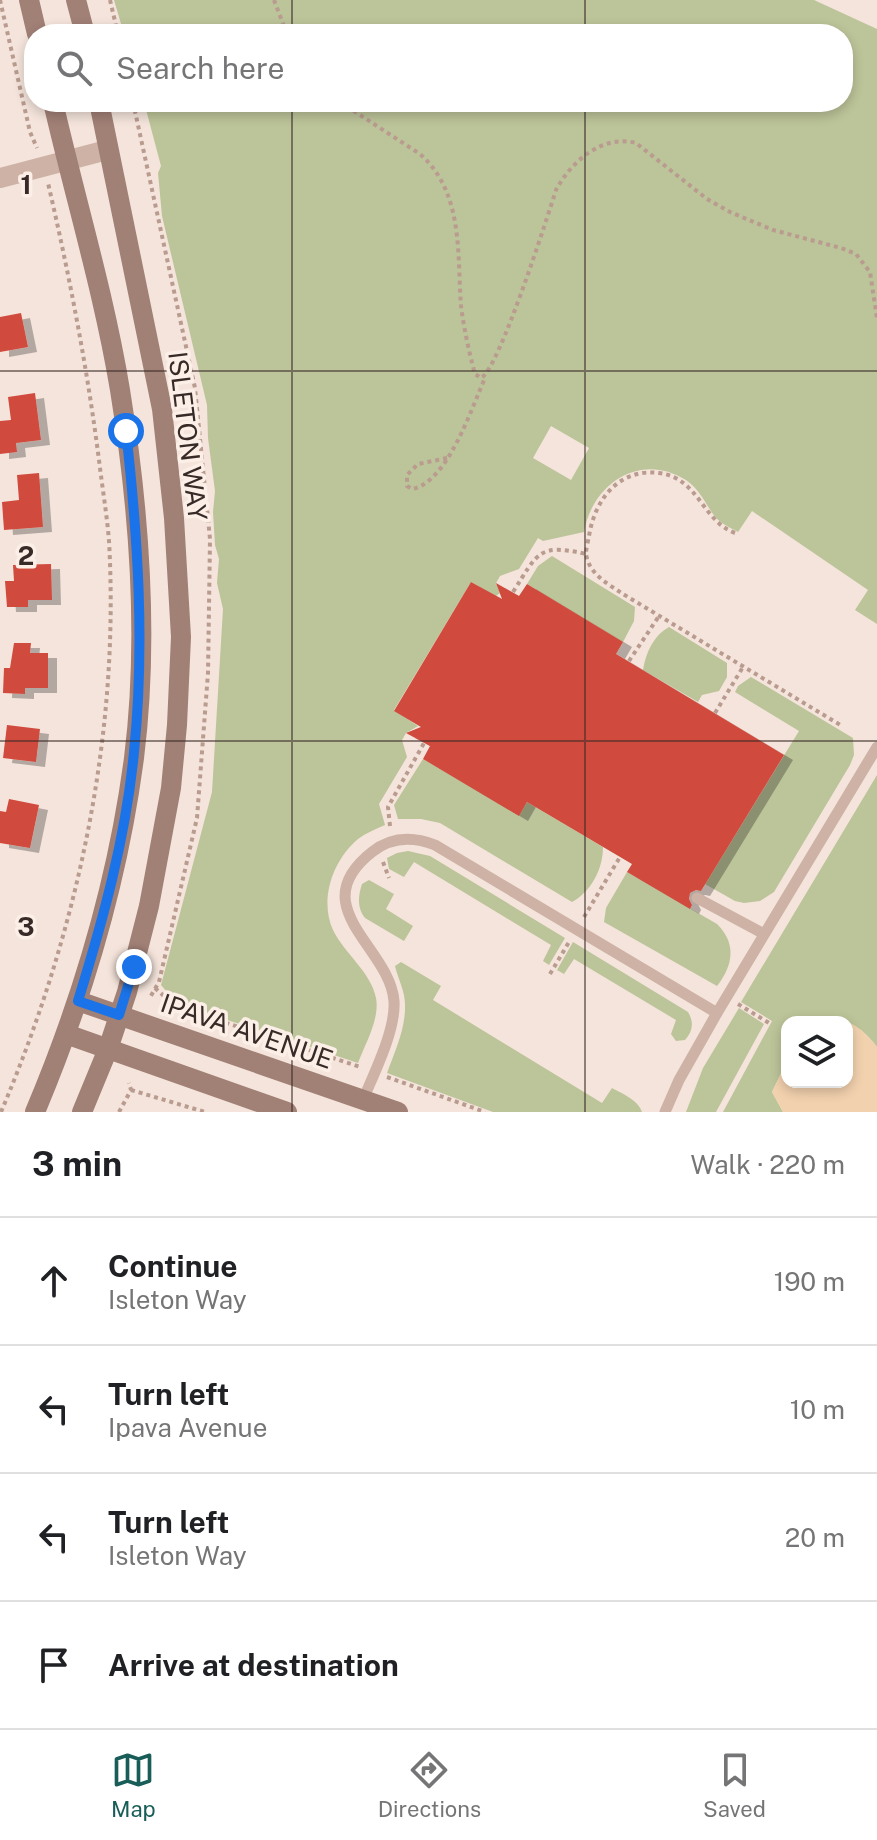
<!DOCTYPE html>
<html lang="en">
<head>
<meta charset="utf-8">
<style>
  :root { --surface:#fff; --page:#f2f2f2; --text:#202124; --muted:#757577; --line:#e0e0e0; --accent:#195d58 }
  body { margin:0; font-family:"Public Sans",sans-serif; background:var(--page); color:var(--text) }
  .controls { position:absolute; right:24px; bottom:24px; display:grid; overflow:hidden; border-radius:16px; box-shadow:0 4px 12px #0003 }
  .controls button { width:72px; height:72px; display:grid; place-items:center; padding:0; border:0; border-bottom:2px solid var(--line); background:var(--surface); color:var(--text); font:40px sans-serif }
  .stop { position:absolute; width:24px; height:24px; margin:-18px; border:6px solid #1a73e8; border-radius:50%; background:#fff }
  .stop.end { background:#1a73e8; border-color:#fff; box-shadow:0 2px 8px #0008 }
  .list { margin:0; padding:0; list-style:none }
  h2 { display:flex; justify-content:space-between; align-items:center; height:104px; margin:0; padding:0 32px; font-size:34px }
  h2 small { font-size:26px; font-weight:400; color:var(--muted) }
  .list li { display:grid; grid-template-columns:52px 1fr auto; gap:24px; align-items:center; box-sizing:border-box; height:128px; padding:0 32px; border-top:2px solid var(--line) }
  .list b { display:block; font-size:30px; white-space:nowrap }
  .list p { margin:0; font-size:26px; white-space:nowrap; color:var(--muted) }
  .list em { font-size:26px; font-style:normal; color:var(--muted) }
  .icon { flex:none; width:44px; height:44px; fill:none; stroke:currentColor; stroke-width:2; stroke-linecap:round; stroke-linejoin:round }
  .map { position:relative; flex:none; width:877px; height:1112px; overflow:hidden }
  .search { position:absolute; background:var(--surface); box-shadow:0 4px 12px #0003; left:24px; right:24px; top:24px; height:88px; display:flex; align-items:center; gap:20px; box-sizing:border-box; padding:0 28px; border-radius:32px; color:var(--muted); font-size:30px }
  .sheet { height:616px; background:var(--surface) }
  nav { display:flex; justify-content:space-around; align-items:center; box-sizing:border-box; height:112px; border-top:2px solid var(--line); background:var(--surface); font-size:22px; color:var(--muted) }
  nav a { display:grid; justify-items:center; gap:4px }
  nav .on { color:var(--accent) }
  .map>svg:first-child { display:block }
  .green { fill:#bcc499; fill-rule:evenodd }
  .sand { fill:#f2d1ae }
  .building { fill:#d04b3d; filter:url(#shadow) }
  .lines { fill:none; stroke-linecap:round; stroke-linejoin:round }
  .path { stroke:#b99b8f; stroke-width:4; stroke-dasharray:4 4; stroke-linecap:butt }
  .lane { stroke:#cdb2a5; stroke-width:11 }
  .street { stroke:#cdb2a5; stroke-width:20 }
  .secondary { stroke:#a18076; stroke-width:20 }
  .route { stroke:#1a73e8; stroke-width:10 }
  .grid { fill:none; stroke:#382a27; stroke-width:2; stroke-opacity:0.55 }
  .labels { text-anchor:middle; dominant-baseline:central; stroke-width:7; stroke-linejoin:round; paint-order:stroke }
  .street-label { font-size:26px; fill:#382a27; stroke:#fbefe7 }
  .grid-label { font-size:26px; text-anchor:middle; font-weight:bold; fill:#382a27; stroke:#fbefe7; stroke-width:7; stroke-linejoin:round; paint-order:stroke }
</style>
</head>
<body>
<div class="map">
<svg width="877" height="1112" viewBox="0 0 877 1112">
  <defs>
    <filter id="shadow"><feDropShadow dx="9" dy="5" stdDeviation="0" flood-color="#0004"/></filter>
  </defs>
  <rect width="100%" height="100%" fill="#f4e4db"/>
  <g class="green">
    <path d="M114,0H814L877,29V624L855,610L868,590L752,511L738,532C729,527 718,522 713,514C704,501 699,489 686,480C640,451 592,484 584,532L543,541L538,538L519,569L500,576L496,583L500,593L496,596L471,582L394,710L418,726L406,733L402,740L407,757L379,804L385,825C376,829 366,833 358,839C333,860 319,899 333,930C344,953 371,972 376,998C380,1019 365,1044 358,1063L188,1007L175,1001L161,985L212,792L223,609L217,583L219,559L215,545L213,512L215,491L208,438L207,405L162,216L158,173L161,166L144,102H843V34H124ZM551,426L589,448L571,480L533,458Z"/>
    <path d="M552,556L635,607L634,621L623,642L527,584L538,566Z"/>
    <path d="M669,627L727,663V677L719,691L702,695L698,702L643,670C646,652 654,635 669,627Z"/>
    <path d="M751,677L853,738L854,755L850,765L774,892L760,901L744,903L735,901L705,884L799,731L735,692L738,686Z"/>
    <path d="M423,759L519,815L527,802L603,847C603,869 591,892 572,902L440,823L421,819H398L394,805Z"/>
    <path d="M877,775V1047C848,1009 828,1022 787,1022V1061L772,1092L783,1112H723L772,1021L741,1002Z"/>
    <path d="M408,851L430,856L565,938L549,965L543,961L551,945L414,862L404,877L389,869L387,858L397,853Z"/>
    <path d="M627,872L717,924C736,943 734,964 717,986L604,922L606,908Z"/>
    <path d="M369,880L394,894L386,909L413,926L404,941L365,918C357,908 358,896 362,884Z"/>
    <path d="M573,942L688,1012C694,1022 693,1031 685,1040L676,1041L671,1034L676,1020L574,959L564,974L557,970Z"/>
    <path d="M401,962L441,986L433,1000L602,1103L612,1088C623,1094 638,1100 642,1112H493L387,1073C395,1051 406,1028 405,1004C405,991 398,979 395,966Z"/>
    <path d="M739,1008L764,1024L716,1112H686L703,1068Z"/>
  </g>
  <path class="sand" d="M828,1019C851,1019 863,1029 877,1047V1112H783L772,1092L787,1061V1082H847V1022H819Z"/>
  <g class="building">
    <path d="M21,313L28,347L0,352V317Z"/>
    <path d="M35,393L41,440L16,443L17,452L0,454V421L11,420L8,397Z"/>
    <path d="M39,473L43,527L4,530L2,502L19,500L17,475Z"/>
    <path d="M51,564L52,600H28V607H7L5,581H14L13,565Z"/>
    <path d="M471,582L502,599L496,583L519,596L527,584L623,642L616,654L784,755L701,891L696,890L690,893L689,899L692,905L690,909L627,872L632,864L527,802L519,816L423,759L430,746L406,733L421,727L394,711Z"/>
    <path d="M14,643H31L30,653H48V688H25V694L3,693L4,668H10Z"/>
    <path d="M7,725L40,729L36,762L3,758Z"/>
    <path d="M9,799L39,805L30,848L0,843V811L6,812Z"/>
  </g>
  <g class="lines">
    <g class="path">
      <path d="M0,0L30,132L37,148"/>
      <path d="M110,0L118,34"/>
      <path d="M274,0L287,34"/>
      <path d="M133,102L195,388L210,539L208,673L197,818L159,982L149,999"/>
      <path d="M340,102L420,154C464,193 457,254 461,306C464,329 469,352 475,374L481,378C499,369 547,218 556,190C571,162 602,134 636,143L707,199L730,212L773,230L841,248L856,254L870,272L877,318"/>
      <path d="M447,458L418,464L407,475V486L412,489C448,482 471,409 485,378"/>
      <path d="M735,533C702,521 699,478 659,473C619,468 595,499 589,536C588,541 586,549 586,554C589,574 608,584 623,594L842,726"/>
      <path d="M513,592C538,553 538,543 586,554"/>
      <path d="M629,661L659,616"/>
      <path d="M715,713L743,667"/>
      <path d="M390,826L388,807L424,743"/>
      <path d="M383,862L389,878"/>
      <path d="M584,917L620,857"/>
      <path d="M550,974L569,942"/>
      <path d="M155,988L175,1006L360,1067"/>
      <path d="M738,1004L769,1023"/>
      <path d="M387,1077L485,1112"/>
      <path d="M131,1090L205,1112"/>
      <path d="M1,1112C77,933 120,736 109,541C107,516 103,492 100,468C88,372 70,278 48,183"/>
      <path d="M119,1112L131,1090L129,1083"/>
    </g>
    <g class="lane">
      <path d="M697,898L764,934"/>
      <path d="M363,1100C374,1073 396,1030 394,1001C390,947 302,907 372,852C391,837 412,836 435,845L717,1013"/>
      <path d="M665,1112L679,1080L717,1013L877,747"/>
    </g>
    <path class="street" d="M0,178L107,150"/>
    <g class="secondary">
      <path d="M29,0L37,34"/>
      <path d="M76,0L85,34"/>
      <path d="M78,1001L398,1112"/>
      <path d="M66,1034L287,1112"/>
      <path d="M35,1112C83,998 118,880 134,758C149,639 139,508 120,390C104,293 75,198 53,102"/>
      <path d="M82,1112L108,1049L127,992L149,906L171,788L177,725L181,637L174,518L162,409L99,102"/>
    </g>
  </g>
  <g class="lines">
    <path class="route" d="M126,431C138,538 145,645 134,752C126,837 103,920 78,1001L119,1015L134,967"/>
  </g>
  <path class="grid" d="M292,0V34M585,0V34M292,102V1112M585,102V1112M0,371H877M0,741H877"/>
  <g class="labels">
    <g class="street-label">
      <text transform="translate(188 436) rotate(83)">ISLETON WAY</text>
      <text transform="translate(247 1031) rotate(19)">IPAVA AVENUE</text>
    </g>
  </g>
  <g class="grid-label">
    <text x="26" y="194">1</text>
    <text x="26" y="565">2</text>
    <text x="26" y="936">3</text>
  </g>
</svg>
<div class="controls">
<button><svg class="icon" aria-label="layers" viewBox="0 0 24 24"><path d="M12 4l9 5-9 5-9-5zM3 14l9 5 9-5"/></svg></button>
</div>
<div class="stop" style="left:126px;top:431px"></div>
<div class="stop end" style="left:134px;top:967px"></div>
<div class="search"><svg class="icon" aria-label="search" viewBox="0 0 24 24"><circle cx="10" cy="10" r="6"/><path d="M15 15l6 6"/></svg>Search here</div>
</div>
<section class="sheet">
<h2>3 min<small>Walk · 220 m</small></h2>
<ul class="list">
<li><svg class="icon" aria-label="ahead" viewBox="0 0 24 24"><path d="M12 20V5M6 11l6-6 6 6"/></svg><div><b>Continue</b><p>Isleton Way</p></div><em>190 m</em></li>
<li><svg class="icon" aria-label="left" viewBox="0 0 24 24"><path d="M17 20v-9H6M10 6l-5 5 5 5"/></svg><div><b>Turn left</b><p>Ipava Avenue</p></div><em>10 m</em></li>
<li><svg class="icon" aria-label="left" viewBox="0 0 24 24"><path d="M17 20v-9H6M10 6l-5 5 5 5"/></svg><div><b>Turn left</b><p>Isleton Way</p></div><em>20 m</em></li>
<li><svg class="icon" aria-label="arrive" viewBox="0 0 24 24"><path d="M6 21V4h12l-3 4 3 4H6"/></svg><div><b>Arrive at destination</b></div></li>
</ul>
</section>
<nav>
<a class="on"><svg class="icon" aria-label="map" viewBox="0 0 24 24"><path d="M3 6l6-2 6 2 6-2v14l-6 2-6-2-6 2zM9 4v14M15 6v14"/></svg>Map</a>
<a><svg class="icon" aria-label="directions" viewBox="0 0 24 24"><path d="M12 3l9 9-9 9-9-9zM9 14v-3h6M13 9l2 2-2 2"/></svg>Directions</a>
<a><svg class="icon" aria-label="saved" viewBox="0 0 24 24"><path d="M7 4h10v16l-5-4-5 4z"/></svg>Saved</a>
</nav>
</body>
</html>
